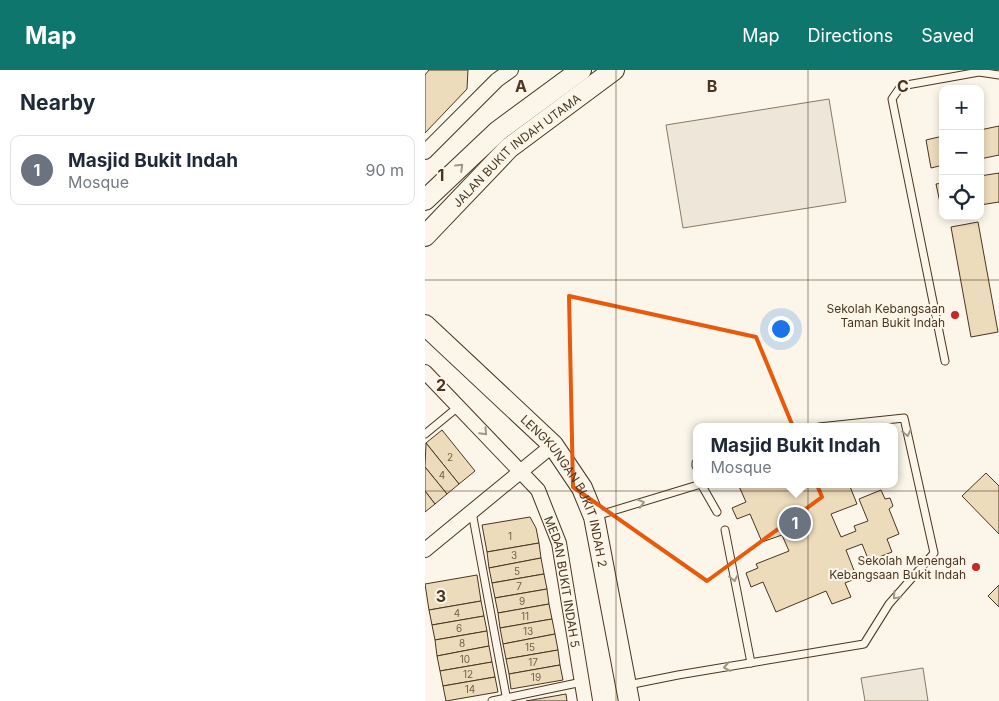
<!DOCTYPE html>
<html lang="en">
<head>
<meta charset="utf-8">
<style>
  :root { --surface:#fff; --page:#f2f2f3; --text:#1f2937; --muted:#747a83; --line:#e0e1e3; --accent:#0f766e }
  body { margin:0; font-family:Inter,sans-serif; background:var(--page); color:var(--text) }
  .controls { position:absolute; right:15px; top:15px; display:grid; overflow:hidden; border-radius:10px; box-shadow:0 2px 8px #0003 }
  .controls button { width:45px; height:45px; display:grid; place-items:center; padding:0; border:0; border-bottom:1px solid var(--line); background:var(--surface); color:var(--text); font:25px sans-serif }
  .you { position:absolute; left:355px; top:258px; width:18px; height:18px; margin:-12px; border:4px solid #fff; border-radius:50%; background:#1a73e8; box-shadow:0 0 0 8px #1a73e833 }
  .badge { display:grid; place-items:center; width:32px; height:32px; border-radius:50%; background:var(--accent); color:#fff; font-size:16px; font-weight:700 }
  .pin { position:absolute; translate:-50% -50%; border:2px solid #fff; box-shadow:0 1px 5px #0006 }
  .popup { position:absolute; left:268px; top:353px; width:205px; height:65px; box-sizing:border-box; display:grid; place-content:center; border-radius:10px; background:var(--surface); filter:drop-shadow(0 1px 4px #0005); font-size:16px; white-space:nowrap; color:var(--muted) }
  .popup b { font-size:19px; color:var(--text) }
  .popup::after { content:''; position:absolute; left:50%; top:100%; margin-left:-10px; border:10px solid transparent; border-top-color:var(--surface) }
  .list { margin:0; padding:0; list-style:none }
  h2 { display:flex; justify-content:space-between; align-items:center; height:65px; margin:0; padding:0 20px; font-size:21px }
  h2 small { font-size:16px; font-weight:400; color:var(--muted) }
  .list li { display:grid; grid-template-columns:32px 1fr auto; gap:15px; align-items:center; box-sizing:border-box; height:70px; margin:0 10px 10px; padding:0 10px; border:1px solid var(--line); border-radius:10px }
  .list b { display:block; font-size:19px; white-space:nowrap }
  .list p { margin:0; font-size:16px; white-space:nowrap; color:var(--muted) }
  .list em { font-size:16px; font-style:normal; color:var(--muted) }
  .icon { flex:none; width:28px; height:28px; fill:none; stroke:currentColor; stroke-width:2; stroke-linecap:round; stroke-linejoin:round }
  .map { position:relative; flex:none; width:574px; height:631px; overflow:hidden }
  header { display:flex; align-items:center; gap:30px; box-sizing:border-box; height:70px; padding:0 25px; background:var(--accent); color:#fff }
  header strong { font-size:24px }
  nav { display:flex; gap:28px; margin-inline-start:auto; font-size:18px }
  main { display:flex }
  aside { flex:1; background:var(--surface) }
  .map>svg:first-child { display:block }
  .green { fill:#ede6d9; stroke:#887966 }
  .building { fill:#ecdcbc; stroke:#4a3520 }
  .lines { fill:none; stroke-linecap:round; stroke-linejoin:round }
  .lane-casing { stroke:#4a3520; stroke-width:9 }
  .street-casing { stroke:#4a3520; stroke-width:16 }
  .secondary-casing { stroke:#4a3520; stroke-width:22 }
  .lane { stroke:#fbf6e9; stroke-width:7 }
  .street { stroke:#fbf6e9; stroke-width:14 }
  .secondary { stroke:#fbf6e9; stroke-width:20 }
  .oneway { stroke:#a29684 }
  .marked { fill:none; stroke:#e8590c; stroke-width:4; stroke-linejoin:round }
  .grid { fill:none; stroke:#4a3520; stroke-width:1; stroke-opacity:0.55 }
  .poi-dot { fill:#c62828; stroke:#fbf6e9; stroke-width:2 }
  .labels { text-anchor:middle; dominant-baseline:central; stroke-width:4; stroke-linejoin:round; paint-order:stroke }
  .number-label { font-size:10px; fill:#725f47 }
  .street-label { font-size:12px; fill:#4a3520; stroke:#fbf6e9 }
  .poi-label { font-size:12px; fill:#4a3520; stroke:#fbf6e9; text-anchor:end }
  .grid-label { font-size:16px; text-anchor:middle; font-weight:bold; fill:#4a3520; stroke:#fbf6e9; stroke-width:4; stroke-linejoin:round; paint-order:stroke }
</style>
</head>
<body>
<header>
<strong>Map</strong>
<nav><a>Map</a><a>Directions</a><a>Saved</a></nav>
</header>
<main>
<aside>
<h2>Nearby<small></small></h2>
<ul class="list">
<li><span class="badge" style="background:#6b7280">1</span><div><b>Masjid Bukit Indah</b><p>Mosque</p></div><em>90 m</em></li>
</ul>
</aside>
<div class="map">
<svg width="574" height="631" viewBox="0 0 574 631">
  <rect width="100%" height="100%" fill="#fbf6e9"/>
  <g class="green">
    <path d="M404,29L421,132L258,158L241,55Z"/>
    <path d="M498,598L503,631H440L436,608Z"/>
  </g>
  <g class="building">
    <path d="M4,0H43L42,19L0,63V5Z"/>
    <path d="M574,56V85L555,89V60Z"/>
    <path d="M518,66V95L506,98L501,70Z"/>
    <path d="M574,103V132L555,135V106Z"/>
    <path d="M518,113V142H517L511,114Z"/>
    <path d="M553,152L573,262L546,267L526,157Z"/>
    <path d="M17,360L50,401L34,414L1,373Z"/>
    <path d="M1,373L34,414L22,424L0,397Z"/>
    <path d="M0,397L22,424L10,434L0,421Z"/>
    <path d="M561,403L574,416V464L537,426Z"/>
    <path d="M313,414H424L432,434L406,444L416,467L431,461L429,456L443,451L434,429L456,420L460,429L465,428L468,436L464,439L474,464L462,469L467,482L444,491L437,474L421,480L432,508L420,513L426,527L407,534L401,521L351,542L338,512L326,517L321,503L333,498L331,494L364,481L357,465L337,472L325,444L312,449L307,438L321,432Z"/>
    <path d="M0,421L10,434L0,442Z"/>
    <path d="M105,447L111,458L114,473L62,482L57,455Z"/>
    <path d="M114,473L116,488L64,498L62,482Z"/>
    <path d="M116,488L119,504L67,513L64,498Z"/>
    <path d="M119,504L122,519L70,528L67,513Z"/>
    <path d="M52,505L56,531L4,540L0,514Z"/>
    <path d="M574,515V537L563,526Z"/>
    <path d="M122,519L124,534L73,543L70,528Z"/>
    <path d="M56,531L59,546L7,555L4,540Z"/>
    <path d="M124,534L127,549L75,558L73,543Z"/>
    <path d="M59,546L62,561L10,570L7,555Z"/>
    <path d="M127,549L130,564L78,574L75,558Z"/>
    <path d="M62,561L64,576L12,586L10,570Z"/>
    <path d="M130,564L133,580L81,589L78,574Z"/>
    <path d="M64,576L67,592L15,601L12,586Z"/>
    <path d="M133,580L135,595L84,604L81,589Z"/>
    <path d="M67,592L70,607L18,616L15,601Z"/>
    <path d="M135,595L138,610L86,619L84,604Z"/>
    <path d="M70,607L73,622L21,631L18,616Z"/>
    <path d="M141,624L142,631H101Z"/>
  </g>
  <g class="lines">
    <g class="lane-casing">
      <g id="lane">
        <path d="M520,291L467,29L476,16L554,2L574,5"/>
        <path d="M0,364L33,337"/>
        <path d="M271,393V396"/>
        <path d="M276,414L292,442"/>
        <path d="M47,442L82,631"/>
        <path d="M171,446L276,414"/>
        <path d="M300,460L326,593"/>
        <path d="M203,615L253,605L439,574L464,534L509,483L479,348L394,357"/>
        <path d="M67,631L157,612"/>
      </g>
    </g>
    <g class="street-casing">
      <g id="street">
        <path d="M0,82L72,10L86,0"/>
        <path id="s1" d="M0,302L113,420L134,473L160,631"/>
        <path d="M0,480L128,375"/>
      </g>
    </g>
    <g class="secondary-casing">
      <g id="secondary">
        <path d="M0,130L73,61L156,0"/>
        <path id="s2" d="M0,166L84,78L189,0"/>
        <path id="s3" d="M0,255L128,375L157,418L169,447L204,631"/>
      </g>
    </g>
    <use href="#lane" class="lane"/>
    <use href="#street" class="street"/>
    <use href="#secondary" class="secondary"/>
  </g>
  <defs><path id="oneway-chevron" d="M-2-3.5L2.5 0L-2 3.5" fill="none" stroke-width="1.6" stroke-linecap="round" stroke-linejoin="round" transform="scale(1.25)"/></defs>
  <g class="oneway">
    <use href="#oneway-chevron" transform="translate(35 97) rotate(-44)"/>
    <use href="#oneway-chevron" transform="translate(59 362) rotate(46)"/>
    <use href="#oneway-chevron" transform="translate(482 363) rotate(77)"/>
    <use href="#oneway-chevron" transform="translate(216 433) rotate(-17)"/>
    <use href="#oneway-chevron" transform="translate(309 508) rotate(79)"/>
    <use href="#oneway-chevron" transform="translate(471 526) rotate(131)"/>
    <use href="#oneway-chevron" transform="translate(302 597) rotate(170)"/>
  </g>
  <path class="marked" d="M144,226L331,267L397,427L282,511L148,417Z"/>
  <path class="grid" d="M191,0V631M383,0V631M0,210H574M0,421H574"/>
  <g class="poi-dot">
    <circle cx="530" cy="245" r="5"/>
    <circle cx="551" cy="497" r="5"/>
  </g>
  <g class="labels">
    <g class="number-label">
      <text x="25" y="387">2</text>
      <text x="17" y="405">4</text>
      <text x="85" y="466">1</text>
      <text x="89" y="485">3</text>
      <text x="92" y="501">5</text>
      <text x="94" y="516">7</text>
      <text x="97" y="531">9</text>
      <text x="32" y="543">4</text>
      <text x="100" y="546">11</text>
      <text x="34" y="558">6</text>
      <text x="103" y="561">13</text>
      <text x="37" y="573">8</text>
      <text x="105" y="577">15</text>
      <text x="40" y="589">10</text>
      <text x="108" y="592">17</text>
      <text x="43" y="604">12</text>
      <text x="111" y="607">19</text>
      <text x="45" y="619">14</text>
    </g>
    <g class="street-label">
      <text stroke="none"><textPath href="#s2" startOffset="126">JALAN BUKIT INDAH UTAMA</textPath></text>
      <text stroke="none"><textPath href="#s3" startOffset="222">LENGKUNGAN BUKIT INDAH 2</textPath></text>
      <text stroke="none"><textPath href="#s1" startOffset="259">MEDAN BUKIT INDAH 5</textPath></text>
    </g>
    <g class="poi-label">
      <text x="520" y="238">Sekolah Kebangsaan<tspan x="520" dy="14">Taman Bukit Indah</tspan></text>
      <text x="541" y="490">Sekolah Menengah<tspan x="541" dy="14">Kebangsaan Bukit Indah</tspan></text>
    </g>
  </g>
  <g class="grid-label">
    <text x="96" y="22">A</text>
    <text x="287" y="22">B</text>
    <text x="478" y="22">C</text>
    <text x="16" y="111">1</text>
    <text x="16" y="321">2</text>
    <text x="16" y="532">3</text>
  </g>
</svg>
<div class="controls">
<button>+</button>
<button>−</button>
<button><svg class="icon" aria-label="locate" viewBox="0 0 24 24"><circle cx="12" cy="12" r="6"/><path d="M12 2v4M12 18v4M2 12h4M18 12h4"/></svg></button>
</div>
<div class="you"></div>
<div class="pin badge" style="left:370px;top:453px;background:#6b7280">1</div>
<div class="popup"><b>Masjid Bukit Indah</b>Mosque</div>
</div>
</main>
</body>
</html>
